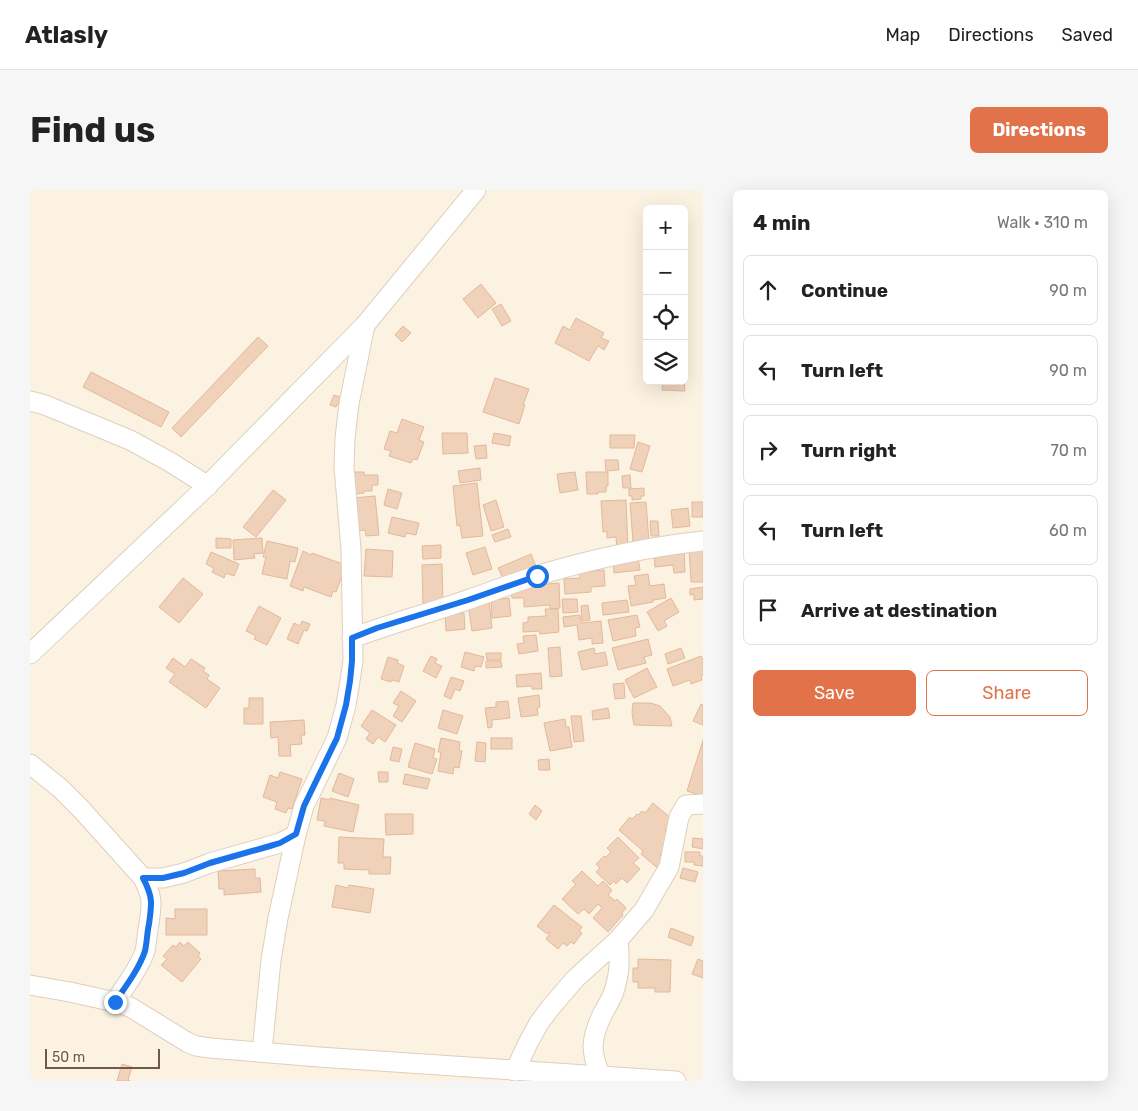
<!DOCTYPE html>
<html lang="en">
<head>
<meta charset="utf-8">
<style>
  :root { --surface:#fff; --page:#f6f6f6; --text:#222; --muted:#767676; --line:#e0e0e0; --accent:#e27249 }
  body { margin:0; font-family:Rubik,sans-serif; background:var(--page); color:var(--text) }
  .controls { position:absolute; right:15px; top:15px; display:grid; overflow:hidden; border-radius:8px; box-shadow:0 5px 20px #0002 }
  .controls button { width:45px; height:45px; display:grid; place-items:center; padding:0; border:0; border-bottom:1px solid var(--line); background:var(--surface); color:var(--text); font:25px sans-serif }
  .scale { position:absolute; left:15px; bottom:12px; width:115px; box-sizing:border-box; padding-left:5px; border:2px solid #715949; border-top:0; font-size:14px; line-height:18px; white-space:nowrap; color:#715949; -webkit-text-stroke:4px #fff6e7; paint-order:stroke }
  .stop { position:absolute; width:15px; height:15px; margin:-11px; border:4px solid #1a73e8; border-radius:50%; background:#fff }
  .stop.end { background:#1a73e8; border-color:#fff; box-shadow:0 1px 5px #0008 }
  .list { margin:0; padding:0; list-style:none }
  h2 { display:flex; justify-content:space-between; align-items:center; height:65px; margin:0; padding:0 20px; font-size:21px }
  h2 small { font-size:16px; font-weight:400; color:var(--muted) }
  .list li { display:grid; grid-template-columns:32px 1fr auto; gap:15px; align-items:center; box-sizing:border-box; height:70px; margin:0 10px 10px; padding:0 10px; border:1px solid var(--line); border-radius:8px }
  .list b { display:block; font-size:19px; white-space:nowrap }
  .list em { font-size:16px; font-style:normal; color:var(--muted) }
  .actions { display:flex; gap:10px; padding:15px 20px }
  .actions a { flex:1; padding:11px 0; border:1px solid var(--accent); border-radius:8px; text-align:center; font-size:18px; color:var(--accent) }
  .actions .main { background:var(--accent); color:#fff }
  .icon { flex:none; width:28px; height:28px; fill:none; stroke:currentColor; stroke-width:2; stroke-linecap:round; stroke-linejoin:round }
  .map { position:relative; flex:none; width:673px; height:891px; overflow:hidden; border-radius:8px }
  header { display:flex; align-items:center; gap:30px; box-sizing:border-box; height:70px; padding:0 25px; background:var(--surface); border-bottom:1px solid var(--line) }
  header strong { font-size:24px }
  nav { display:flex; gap:28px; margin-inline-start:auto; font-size:18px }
  .intro { display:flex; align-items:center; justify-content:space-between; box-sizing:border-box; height:120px; padding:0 30px }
  h1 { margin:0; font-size:35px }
  .button { padding:12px 22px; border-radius:8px; background:var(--accent); color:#fff; font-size:18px; font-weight:700 }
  main { display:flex; gap:30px; padding:0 30px }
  aside { flex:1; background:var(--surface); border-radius:8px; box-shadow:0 5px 20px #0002 }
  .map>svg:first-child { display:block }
  .building { fill:#f0d1b9; stroke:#e2b99a }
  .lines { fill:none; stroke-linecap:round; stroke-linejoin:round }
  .minor-casing { stroke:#dfcfbd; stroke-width:21 }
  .minor { stroke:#fff; stroke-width:19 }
  .route { stroke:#1a73e8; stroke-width:6 }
</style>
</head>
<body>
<header>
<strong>Atlasly</strong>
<nav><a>Map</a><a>Directions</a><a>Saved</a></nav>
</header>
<div class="intro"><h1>Find us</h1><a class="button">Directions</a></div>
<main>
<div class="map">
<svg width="673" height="891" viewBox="0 0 673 891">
  <rect width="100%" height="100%" fill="#fbf2e1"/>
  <g class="building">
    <path d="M451,94L466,113L448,128L433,109Z"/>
    <path d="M471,114L481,131L472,136L462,119Z"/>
    <path d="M546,128L574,143L571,148L579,151L574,160L568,156L559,171L525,153L533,136L540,140Z"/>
    <path d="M373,136L381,143L372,152L365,145Z"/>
    <path d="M228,147L238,156L151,247L142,238Z"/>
    <path d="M61,182L139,222L131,237L53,197Z"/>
    <path d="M465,188L499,199L493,215H495L489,234L453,222Z"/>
    <path d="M654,190L655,201L632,200L633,191H654Z"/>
    <path d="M304,205L314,208L311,215L308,213L306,217L300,215Z"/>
    <path d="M372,229L394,237L389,250L394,252L387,270L383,269L381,273L359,266L361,261L354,259L360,241L367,243Z"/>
    <path d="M412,243H437L438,263L413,264Z"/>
    <path d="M464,243L481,246L479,256L462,253Z"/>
    <path d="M580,245H605L604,258H580Z"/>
    <path d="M608,252L620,256L612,282L600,279Z"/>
    <path d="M456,255L457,268L446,269L444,256Z"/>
    <path d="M575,270H588L589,280L576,281Z"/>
    <path d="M450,278L451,290L430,293L428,281Z"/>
    <path d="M324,282H334V285H348V295H342V301H334V303L324,304Z"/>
    <path d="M545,282L548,300L530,303L527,284Z"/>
    <path d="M556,282H578V296L576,297V302H568V304H557Z"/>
    <path d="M600,285L601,298H593L592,286Z"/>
    <path d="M447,293L453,346L432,348L430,335L427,336L423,296Z"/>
    <path d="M614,298V306H611V309L602,310V306H599V299Z"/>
    <path d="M358,299L372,303L367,319L354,315Z"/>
    <path d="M243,300L256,310L226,347L213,337Z"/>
    <path d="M345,306L349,345L336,346L335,340L326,341L323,308Z"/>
    <path d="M466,310L474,337L461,341L453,315Z"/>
    <path d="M596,310L598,358L587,359L586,347L577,348V341L573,342L571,311Z"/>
    <path d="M616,312L619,351L603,352L600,313Z"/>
    <rect x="662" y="312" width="11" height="15"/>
    <path d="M658,318L660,336L643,338L641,320Z"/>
    <path d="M362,327L389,333L386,345L376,343L375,347L358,343Z"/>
    <path d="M620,331H628L629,346H621Z"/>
    <path d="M478,339L481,347L465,352L462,345Z"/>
    <path d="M186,348L201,349V358H186Z"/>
    <path d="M232,348L233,363L224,364L225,368L204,370L203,350Z"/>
    <path d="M237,351L268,358L265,372L260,371L257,389L232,384L236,367H233Z"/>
    <path d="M411,355V368L393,369L392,356Z"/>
    <path d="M654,356L655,382L644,383L643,375L625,377L624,360Z"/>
    <path d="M455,357L462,379L443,385L436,363Z"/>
    <path d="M673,357V392H661L659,358Z"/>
    <path d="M336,359L363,361L362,387L334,386Z"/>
    <path d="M273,361L281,365L282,363L313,374L312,377L315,378L306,402L303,401L301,407L274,397L273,401L260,396Z"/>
    <path d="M181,362L209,374L204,386L196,383L194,388L182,382L184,378L176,374Z"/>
    <path d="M501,364L506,376L474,390L468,378Z"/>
    <path d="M608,367L610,380L584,383L583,370Z"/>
    <path d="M412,374L413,414L393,415L392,375Z"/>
    <path d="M574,380L575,396L561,397V402L535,404L534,389L550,388V382Z"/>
    <path d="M618,384L620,396L634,394L636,408L623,410V412L601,416L598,396L606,395L604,386Z"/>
    <path d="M153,388L173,404L149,433L129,417Z"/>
    <path d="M529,393L530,418L520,419V415L494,417V408H482L481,397Z"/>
    <path d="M673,397V409L664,410V404L660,405V399Z"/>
    <path d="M479,408L481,426L462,428L461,410Z"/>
    <path d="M641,408L649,422L634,431L637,436L628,441L617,422Z"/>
    <path d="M532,409H547L548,422L533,423Z"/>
    <path d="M597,410L599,422L573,425L572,413Z"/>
    <path d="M459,411L462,438L442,441L438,414Z"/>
    <path d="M558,415L560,430L552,431L551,416Z"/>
    <path d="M229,416L251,428L237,455L224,449L226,446L216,441Z"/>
    <path d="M515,419H528L529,440H528L529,442L510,444L509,441L493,442V433L498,432V427L516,426Z"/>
    <path d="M434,423L435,439L416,441L415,425Z"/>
    <path d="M550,425L551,433L571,431L573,453L562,454V448L549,450L547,435L534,437L533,427Z"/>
    <path d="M607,425L610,437L605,438L606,446L583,451L578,430Z"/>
    <path d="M272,431L280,434L277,441L274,440L268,454L257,449L264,433L270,436Z"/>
    <path d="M506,445L508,461L489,464L487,454L494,453L493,446Z"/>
    <path d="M618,449L622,465L614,467L616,473L588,480L582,458Z"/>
    <path d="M530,457L532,486L520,487L518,458Z"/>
    <path d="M564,458L565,464L575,462L578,475L552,480L548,462Z"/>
    <path d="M651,458L655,468L638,474L635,464Z"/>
    <path d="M435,462L454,467L451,477L445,476L444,481L431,477Z"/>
    <path d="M456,463H471V470H457Z"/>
    <path d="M401,466L407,469L405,473L412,476L406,488L393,481Z"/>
    <path d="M671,466L673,470V485L671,486L672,490L661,494L660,490L643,496L637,479Z"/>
    <path d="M358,467L368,470L367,473L374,476L369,492L362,490L361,492L351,489Z"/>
    <path d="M143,468L155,477L161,469L175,478L173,481L179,485L177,489L190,498L176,518L139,492L145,484L136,478Z"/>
    <path d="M456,471H471L472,477L456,478Z"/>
    <path d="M617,478L627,497L604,508L595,490Z"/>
    <path d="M511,483L512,499H502V496L487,497L486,485Z"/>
    <path d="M421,487L434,491L430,501L425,499L421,509L414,506Z"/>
    <path d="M594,493L595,508L585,509L583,494Z"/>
    <path d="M371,501L386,511L372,532L363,526L369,516L363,513Z"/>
    <path d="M509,505L510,517L507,518L508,525L491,527L488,508Z"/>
    <path d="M219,508H233V534H214V518H219Z"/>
    <path d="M478,511L480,528L462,530V537L458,538L455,518L466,517V512Z"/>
    <path d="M603,513H621L630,516L640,527L642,536L604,535L602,523Z"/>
    <path d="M671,514L673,515V535L663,531Z"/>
    <path d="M578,518L580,528L563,530L562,521Z"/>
    <path d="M342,520L366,535L355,552L348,547L343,554L336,549L340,543L331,536Z"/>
    <path d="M413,520L433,526L427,544L408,538Z"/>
    <path d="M541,526H551L554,551L544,552Z"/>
    <path d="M535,529L536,537H539L542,557L520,561L514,533Z"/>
    <path d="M274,530L275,545H271L272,554L260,555L261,566H249L248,547L241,548L240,532Z"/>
    <path d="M411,548L430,552L429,560L432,561L429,578L424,577L423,584L408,581L411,562H408Z"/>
    <rect x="461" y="548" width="21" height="11"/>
    <path d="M673,550V606L657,601Z"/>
    <path d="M447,552L456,553L455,572L445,571Z"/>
    <path d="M385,553L405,559L403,568L407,569L402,584L378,577Z"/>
    <path d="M363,557L372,559L369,572L360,570Z"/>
    <path d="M519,569L520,580H509L508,570Z"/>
    <path d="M250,582L272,589L262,619L258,618L256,623L245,619L247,612L233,607L240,585L248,588Z"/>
    <path d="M348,582H358V592H349Z"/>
    <path d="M309,583L324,589L318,607L302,601Z"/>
    <path d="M375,584L400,589L397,599L373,594Z"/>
    <path d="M291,608L300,610V608L329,615L323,642L294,636L295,631L287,630Z"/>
    <path d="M623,613L643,630L635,640L641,646L633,655L637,657L630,665L638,671L630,680L611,664L613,661L589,640L600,627L602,629L607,624L608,625L612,621L615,623Z"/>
    <path d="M505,615L512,621L506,630L499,624Z"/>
    <path d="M355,624H383V644L356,645Z"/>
    <path d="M309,647L354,649L353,667H361L360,684H339V680L314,679V673H308Z"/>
    <path d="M588,647L609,668L603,673L610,679L597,693L592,688L586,694L584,691L580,695L566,682L570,678L566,674L574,666L576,667L581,662L577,658Z"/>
    <path d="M663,648L673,649V659L662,657Z"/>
    <path d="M655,662H670V666H673V676L664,675V672H655Z"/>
    <path d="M653,678L668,682L665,692L650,688Z"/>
    <path d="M225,679V688H230L231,702L194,705V699H189L188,681Z"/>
    <path d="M552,681L568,696L573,691L582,700L578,705L585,711L587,709L596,718L592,723L593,725L578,742L563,728L572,718L568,714L559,724L554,719L548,724L532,709L546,694L542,691Z"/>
    <path d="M306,695L318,698L319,695L344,699L340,723L302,717Z"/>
    <path d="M524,715L552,737L549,741L552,743L544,754L541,752L537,756L533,753L528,759L516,749L520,743L519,742L517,744L507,736Z"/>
    <path d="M145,719H177V745H136V728L145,729Z"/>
    <path d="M641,738L664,747L661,756L638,747Z"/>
    <path d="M150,752L154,756L158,752L170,763L168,766L171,769L152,792L131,775L137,769L133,766L143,755L146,757Z"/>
    <path d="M608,769L641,770L640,802H625V798H608V792H603V778H608Z"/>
    <path d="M668,769L673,771V788L662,784Z"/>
    <path d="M92,874L102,877L98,890L100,891H87Z"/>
  </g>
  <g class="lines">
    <g class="minor-casing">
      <g id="minor">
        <path d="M0,211L15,215L100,250L140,272L178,296"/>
        <path d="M322,448C360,434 399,423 437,410C461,402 485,392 509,385C563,369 617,357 673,351"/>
        <path d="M0,464L172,301L335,135L446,0"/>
        <path d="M0,574L30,598L51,619L113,688C123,708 122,713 119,734C117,743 117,752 115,761C109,779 95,796 85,812"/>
        <path d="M113,688H133L154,683L180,673L250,653L266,645"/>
        <path d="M0,795L40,802L85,812L100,817L157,852L166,856L180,858L289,867L646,891"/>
        <path d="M232,862L241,770L248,728L266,645L274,616L307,548L316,515L320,491L323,471L321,359L314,277L315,248L319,214L335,135"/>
        <path d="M485,881L498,853L509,833L521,817L545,789L588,750L614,720L639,677L649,627L656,615L673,614"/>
        <path d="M570,885C560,860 561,849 572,825C576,818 580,811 583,804C590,784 590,771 588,750"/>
      </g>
    </g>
    <use href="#minor" class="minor"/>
  </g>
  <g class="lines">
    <path class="route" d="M85,812C96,796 109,779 115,761C117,752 117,743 119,734C122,713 123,707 113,688H133L154,683L180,673L240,656L250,653L266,644L274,616L307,548L316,515L320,491L322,471V448L347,438L438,410L507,386"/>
  </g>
</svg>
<div class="controls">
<button>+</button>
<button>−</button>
<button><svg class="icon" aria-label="locate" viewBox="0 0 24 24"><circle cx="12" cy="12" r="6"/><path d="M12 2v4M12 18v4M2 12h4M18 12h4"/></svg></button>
<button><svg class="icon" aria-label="layers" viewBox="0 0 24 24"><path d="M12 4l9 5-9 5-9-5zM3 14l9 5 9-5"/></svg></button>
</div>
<div class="scale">50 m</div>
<div class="stop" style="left:507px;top:386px"></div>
<div class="stop end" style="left:85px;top:812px"></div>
</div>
<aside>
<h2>4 min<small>Walk · 310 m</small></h2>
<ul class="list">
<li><svg class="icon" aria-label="ahead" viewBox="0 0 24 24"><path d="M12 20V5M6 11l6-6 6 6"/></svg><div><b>Continue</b></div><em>90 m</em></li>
<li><svg class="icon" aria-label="left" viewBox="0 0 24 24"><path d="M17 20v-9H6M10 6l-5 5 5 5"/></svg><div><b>Turn left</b></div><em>90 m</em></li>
<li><svg class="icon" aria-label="right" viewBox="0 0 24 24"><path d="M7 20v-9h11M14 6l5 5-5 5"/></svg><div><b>Turn right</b></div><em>70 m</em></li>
<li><svg class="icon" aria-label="left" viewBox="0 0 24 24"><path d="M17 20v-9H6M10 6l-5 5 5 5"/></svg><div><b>Turn left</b></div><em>60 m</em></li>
<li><svg class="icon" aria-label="arrive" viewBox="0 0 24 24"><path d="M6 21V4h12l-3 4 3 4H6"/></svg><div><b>Arrive at destination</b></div></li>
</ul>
<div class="actions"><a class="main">Save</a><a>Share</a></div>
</aside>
</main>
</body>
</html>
